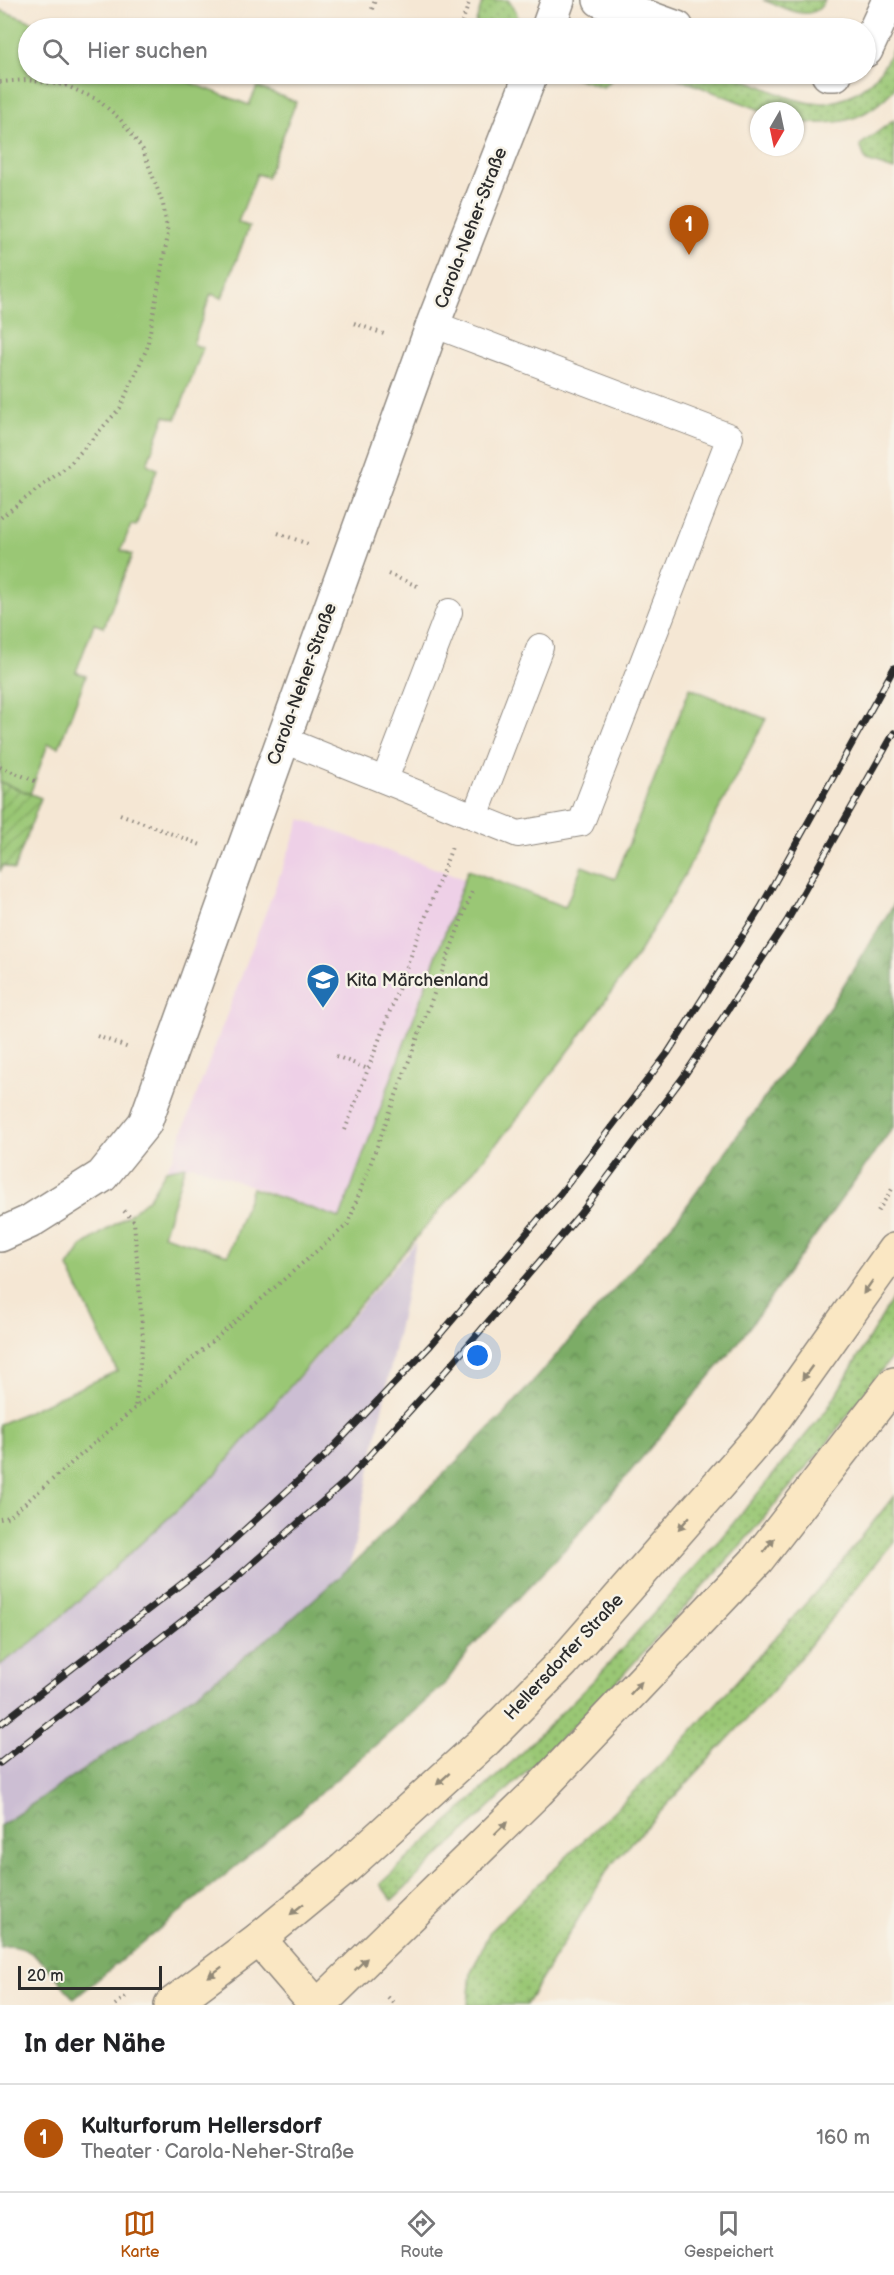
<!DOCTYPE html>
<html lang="de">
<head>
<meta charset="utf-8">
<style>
  :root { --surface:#fff; --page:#f2f2f2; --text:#202124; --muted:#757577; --line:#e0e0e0; --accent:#b45309 }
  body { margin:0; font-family:"Balsamiq Sans",sans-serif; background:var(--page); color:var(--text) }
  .compass { position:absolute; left:750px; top:102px; width:54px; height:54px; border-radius:50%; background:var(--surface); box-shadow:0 2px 4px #0004; rotate:189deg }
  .scale { position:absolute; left:18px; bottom:15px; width:144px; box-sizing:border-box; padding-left:6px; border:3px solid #2b2b2b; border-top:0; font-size:16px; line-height:21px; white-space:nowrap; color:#2b2b2b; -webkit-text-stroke:4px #f7f3e8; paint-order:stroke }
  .you { position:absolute; left:478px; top:1356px; width:21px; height:21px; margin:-15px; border:4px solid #fff; border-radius:50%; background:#1a73e8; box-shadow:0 0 0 9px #1a73e833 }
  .badge { display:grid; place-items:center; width:39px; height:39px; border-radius:50%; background:var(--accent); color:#fff; font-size:20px; font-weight:700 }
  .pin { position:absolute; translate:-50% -50px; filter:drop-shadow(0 2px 3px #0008) }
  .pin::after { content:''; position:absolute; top:32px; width:21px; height:18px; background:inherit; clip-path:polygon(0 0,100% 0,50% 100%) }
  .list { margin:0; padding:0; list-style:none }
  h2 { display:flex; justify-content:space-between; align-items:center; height:78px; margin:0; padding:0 24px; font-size:26px }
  h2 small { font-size:20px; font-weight:400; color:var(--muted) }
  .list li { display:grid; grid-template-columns:39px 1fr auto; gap:18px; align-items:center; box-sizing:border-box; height:108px; padding:0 24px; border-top:2px solid var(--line) }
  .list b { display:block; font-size:22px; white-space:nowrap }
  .list p { margin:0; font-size:20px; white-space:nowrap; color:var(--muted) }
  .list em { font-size:20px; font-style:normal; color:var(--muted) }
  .icon { flex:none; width:33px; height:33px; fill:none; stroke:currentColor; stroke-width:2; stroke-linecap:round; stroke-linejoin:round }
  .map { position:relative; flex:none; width:894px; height:2005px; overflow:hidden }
  .search { position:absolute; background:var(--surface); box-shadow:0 2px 4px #0004; left:18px; right:18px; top:18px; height:66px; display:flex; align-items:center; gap:15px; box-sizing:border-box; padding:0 21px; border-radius:33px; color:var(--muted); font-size:22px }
  .sheet { height:186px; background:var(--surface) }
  nav { display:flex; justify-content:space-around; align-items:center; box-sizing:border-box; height:84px; border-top:2px solid var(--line); background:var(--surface); font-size:16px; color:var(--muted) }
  nav a { display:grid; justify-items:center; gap:3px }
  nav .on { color:var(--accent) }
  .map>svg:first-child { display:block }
  .built { fill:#eed0e7 }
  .railway { fill:#ccbed3 }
  .grass { fill:url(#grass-dots); stroke:#627950; stroke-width:1.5 }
  .forest { fill:url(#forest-crowns); stroke:#536c48; stroke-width:1.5 }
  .park { fill:#9ac775; stroke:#627950; stroke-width:1.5 }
  .garden { fill:url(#garden-furrows); stroke:#627950; stroke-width:1.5 }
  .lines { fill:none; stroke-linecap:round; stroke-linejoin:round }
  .lane-casing { stroke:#908980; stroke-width:28 }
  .street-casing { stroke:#908980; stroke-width:36 }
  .secondary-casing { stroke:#908980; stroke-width:36 }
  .path { stroke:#908980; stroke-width:4; stroke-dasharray:1.5 4.5; stroke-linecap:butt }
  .lane { stroke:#fff; stroke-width:26 }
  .street { stroke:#fff; stroke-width:33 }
  .secondary { stroke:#fae7c3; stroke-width:33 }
  .rail-casing { stroke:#2b2b2b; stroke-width:7 }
  .rail { stroke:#f7f3e8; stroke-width:4.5; stroke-dasharray:14; stroke-linecap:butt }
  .oneway { fill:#928977 }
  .labels { text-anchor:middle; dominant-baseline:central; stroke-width:5; stroke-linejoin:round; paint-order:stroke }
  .street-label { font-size:18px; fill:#2b2b2b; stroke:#f7f3e8 }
  .poi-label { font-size:18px; fill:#2b2b2b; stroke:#f7f3e8; text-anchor:start }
</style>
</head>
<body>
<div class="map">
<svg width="894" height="2005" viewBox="0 0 894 2005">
  <defs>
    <pattern id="grass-dots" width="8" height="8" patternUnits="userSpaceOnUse" patternTransform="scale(1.5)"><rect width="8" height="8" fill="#9ac775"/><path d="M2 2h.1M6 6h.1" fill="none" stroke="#7ea260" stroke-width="1.8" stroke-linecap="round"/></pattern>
    <pattern id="forest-crowns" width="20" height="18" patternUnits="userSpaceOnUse" patternTransform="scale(1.5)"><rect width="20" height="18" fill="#7bac66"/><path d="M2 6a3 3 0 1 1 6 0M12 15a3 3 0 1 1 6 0" fill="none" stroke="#658c54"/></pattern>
    <pattern id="garden-furrows" width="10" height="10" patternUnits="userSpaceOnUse" patternTransform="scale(1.5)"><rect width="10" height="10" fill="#9ac775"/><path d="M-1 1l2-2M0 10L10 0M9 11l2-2" fill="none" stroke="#7ea260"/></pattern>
  </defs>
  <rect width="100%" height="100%" fill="#f7f3e8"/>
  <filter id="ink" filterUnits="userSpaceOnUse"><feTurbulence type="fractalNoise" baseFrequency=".0167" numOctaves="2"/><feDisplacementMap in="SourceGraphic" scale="12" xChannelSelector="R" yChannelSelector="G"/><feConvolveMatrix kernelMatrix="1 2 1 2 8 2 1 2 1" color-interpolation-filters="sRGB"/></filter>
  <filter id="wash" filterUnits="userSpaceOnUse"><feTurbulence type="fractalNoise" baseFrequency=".008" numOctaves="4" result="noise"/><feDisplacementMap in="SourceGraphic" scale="24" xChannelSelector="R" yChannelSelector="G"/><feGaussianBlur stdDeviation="1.35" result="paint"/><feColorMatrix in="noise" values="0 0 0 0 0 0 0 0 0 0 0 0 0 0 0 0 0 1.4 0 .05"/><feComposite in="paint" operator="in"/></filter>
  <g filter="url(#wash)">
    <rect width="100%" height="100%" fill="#f5e7d4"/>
    <path class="built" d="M301,819L464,879L340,1218L193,1165L166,1170L173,1157Z"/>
    <path class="railway" d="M416,1242L350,1567L284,1626L201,1691L0,1826V1665L40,1636L214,1476Z"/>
    <g class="grass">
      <path d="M483,0H508L516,11L520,28H474Z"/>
      <path d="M763,0H825C813,26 784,7 763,0Z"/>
      <path d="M894,46V89C864,122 838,126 795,122V111H763L677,78L678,74C694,73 713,70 728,74C774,86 811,122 858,91C877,79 885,66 894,46Z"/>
      <path d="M564,74H618L603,87Z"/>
      <path d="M894,120V170L866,161L860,145Z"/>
      <path d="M894,1296V1354L827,1443L734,1553L589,1712L392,1900L380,1884L512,1762L597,1677L721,1538L828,1408Z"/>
      <path d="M894,1496V1541L778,1685L610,1866L526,2005H468L471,1973L490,1931L664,1762L832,1574Z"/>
    </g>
    <path class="forest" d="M894,904V1126L738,1343L568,1546L471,1648L444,1685L252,1853L74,1999C55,1977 33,1939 0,1947V1826L200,1691L284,1626L350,1567L505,1413L680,1215L830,1007Z"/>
    <g class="park">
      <path d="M0,10L49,28H28V74H168L249,105L257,87L296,102L267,177L257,174L238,222L249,227L222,298L211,294L193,344L203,348L176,419L165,416L147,464L157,469L136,526L131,525L121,550L132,555L104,627L94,624L76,672L86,676L59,747L48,744L30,794L0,782Z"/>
      <path d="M690,688L766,719L684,876L635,959L575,1043L513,1124L214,1476L40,1636L0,1665V1424L117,1371L68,1267L83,1245L126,1217L149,1198L166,1170L185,1166L163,1235L228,1255L252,1188L340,1218L468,870L565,907L582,866L615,879Z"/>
    </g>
    <path class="garden" d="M0,782L41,798L14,870L3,865L0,872Z"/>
  </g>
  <g filter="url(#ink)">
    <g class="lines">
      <g class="lane-casing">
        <g id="lane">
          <path d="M282,739L518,834L581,823L730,437L433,324"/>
          <path d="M385,779L449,612"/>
          <path d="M475,816L540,647"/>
        </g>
      </g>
      <g class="street-casing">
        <g id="street">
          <path d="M600,0L677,28"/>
          <path d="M548,28L558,0"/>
          <path d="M866,50L889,0"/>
          <path d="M828,74H835"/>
          <path d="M0,1235L29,1222L102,1176L145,1123L433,324L531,74"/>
        </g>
      </g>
      <g class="secondary-casing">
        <g id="secondary">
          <path d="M259,1939L316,2005"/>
          <path d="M171,2005L259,1939L344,1869L486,1740L563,1662L767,1429L894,1250"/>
          <path d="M319,2005L538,1791L757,1560L894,1384"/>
        </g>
      </g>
      <g class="path">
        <path d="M372,9L375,0"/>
        <path d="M460,28L470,0"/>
        <path d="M0,82L26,80L65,85L98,100L120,119L143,150L163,204L168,234L147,348L120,408L69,465L0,518"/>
        <path d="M667,85L671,74"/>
        <path d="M354,323L384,334"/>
        <path d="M278,533L308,544"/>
        <path d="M388,574L420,587"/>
        <path d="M0,767L35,781"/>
        <path d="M120,814L201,845"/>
        <path d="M97,1036L129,1048"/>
        <path d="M336,1056L368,1069"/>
        <path d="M345,1130L452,847"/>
        <path d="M124,1211L134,1221L143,1338L135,1408"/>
        <path d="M878,1211L894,1186"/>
        <path d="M0,1519L9,1517L348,1224L473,889"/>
        <path d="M388,1997L396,2005"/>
        <path d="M115,2005L129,1994"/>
      </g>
      <use href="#lane" class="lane"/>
      <use href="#street" class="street"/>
      <use href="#secondary" class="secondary"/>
      <g class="rail-casing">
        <g id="rail">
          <path d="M0,1724L206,1565L323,1458L431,1345L561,1193L667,1054L761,907L894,668"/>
          <path d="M0,1763L227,1586L348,1479L452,1364L580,1214L684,1076L787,921L894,733"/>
        </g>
      </g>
      <use href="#rail" class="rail"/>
    </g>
    <defs><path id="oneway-solid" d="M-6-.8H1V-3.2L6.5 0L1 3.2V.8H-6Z" transform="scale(1.5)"/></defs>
    <g class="oneway">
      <use href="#oneway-solid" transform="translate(868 1287) rotate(125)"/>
      <use href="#oneway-solid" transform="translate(807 1373) rotate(126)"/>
      <use href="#oneway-solid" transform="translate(684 1523) rotate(131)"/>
      <use href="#oneway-solid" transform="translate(769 1545) rotate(-52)"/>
      <use href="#oneway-solid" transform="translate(636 1688) rotate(-47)"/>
      <use href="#oneway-solid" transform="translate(443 1779) rotate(138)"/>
      <use href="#oneway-solid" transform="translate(501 1828) rotate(-44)"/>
      <use href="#oneway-solid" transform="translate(297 1909) rotate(141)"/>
      <use href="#oneway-solid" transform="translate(361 1964) rotate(-44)"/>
      <use href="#oneway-solid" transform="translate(215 1972) rotate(143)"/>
    </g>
  </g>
  <defs>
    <g id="school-pin" transform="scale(1.725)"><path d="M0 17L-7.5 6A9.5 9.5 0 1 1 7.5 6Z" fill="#1f6fb2" stroke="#f7f3e8"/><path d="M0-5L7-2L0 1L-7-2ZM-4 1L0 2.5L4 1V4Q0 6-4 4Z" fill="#fff"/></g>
  </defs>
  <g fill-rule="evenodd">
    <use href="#school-pin" x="323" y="980"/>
  </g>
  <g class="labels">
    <g class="street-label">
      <text transform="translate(471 228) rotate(-69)">Carola-Neher-Straße</text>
      <text transform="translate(302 684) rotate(-70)">Carola-Neher-Straße</text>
      <text transform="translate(564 1657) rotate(-47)">Hellersdorfer Straße</text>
    </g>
    <g class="poi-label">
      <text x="346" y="980">Kita Märchenland</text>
    </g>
  </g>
</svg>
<svg class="compass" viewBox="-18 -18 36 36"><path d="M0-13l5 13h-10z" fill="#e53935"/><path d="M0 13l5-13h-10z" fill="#757577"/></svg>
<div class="scale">20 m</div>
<div class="you"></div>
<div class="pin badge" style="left:689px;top:255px">1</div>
<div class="search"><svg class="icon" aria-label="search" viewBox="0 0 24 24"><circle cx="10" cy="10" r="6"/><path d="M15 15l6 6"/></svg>Hier suchen</div>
</div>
<section class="sheet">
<h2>In der Nähe<small></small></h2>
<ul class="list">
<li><span class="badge">1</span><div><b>Kulturforum Hellersdorf</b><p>Theater · Carola-Neher-Straße</p></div><em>160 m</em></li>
</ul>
</section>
<nav>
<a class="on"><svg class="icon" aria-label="map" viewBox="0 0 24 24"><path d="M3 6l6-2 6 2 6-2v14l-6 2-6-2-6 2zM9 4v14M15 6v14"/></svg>Karte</a>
<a><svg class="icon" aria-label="directions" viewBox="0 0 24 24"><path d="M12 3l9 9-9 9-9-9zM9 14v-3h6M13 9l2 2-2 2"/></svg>Route</a>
<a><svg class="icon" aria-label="saved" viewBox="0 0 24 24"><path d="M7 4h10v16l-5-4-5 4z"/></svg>Gespeichert</a>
</nav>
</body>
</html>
